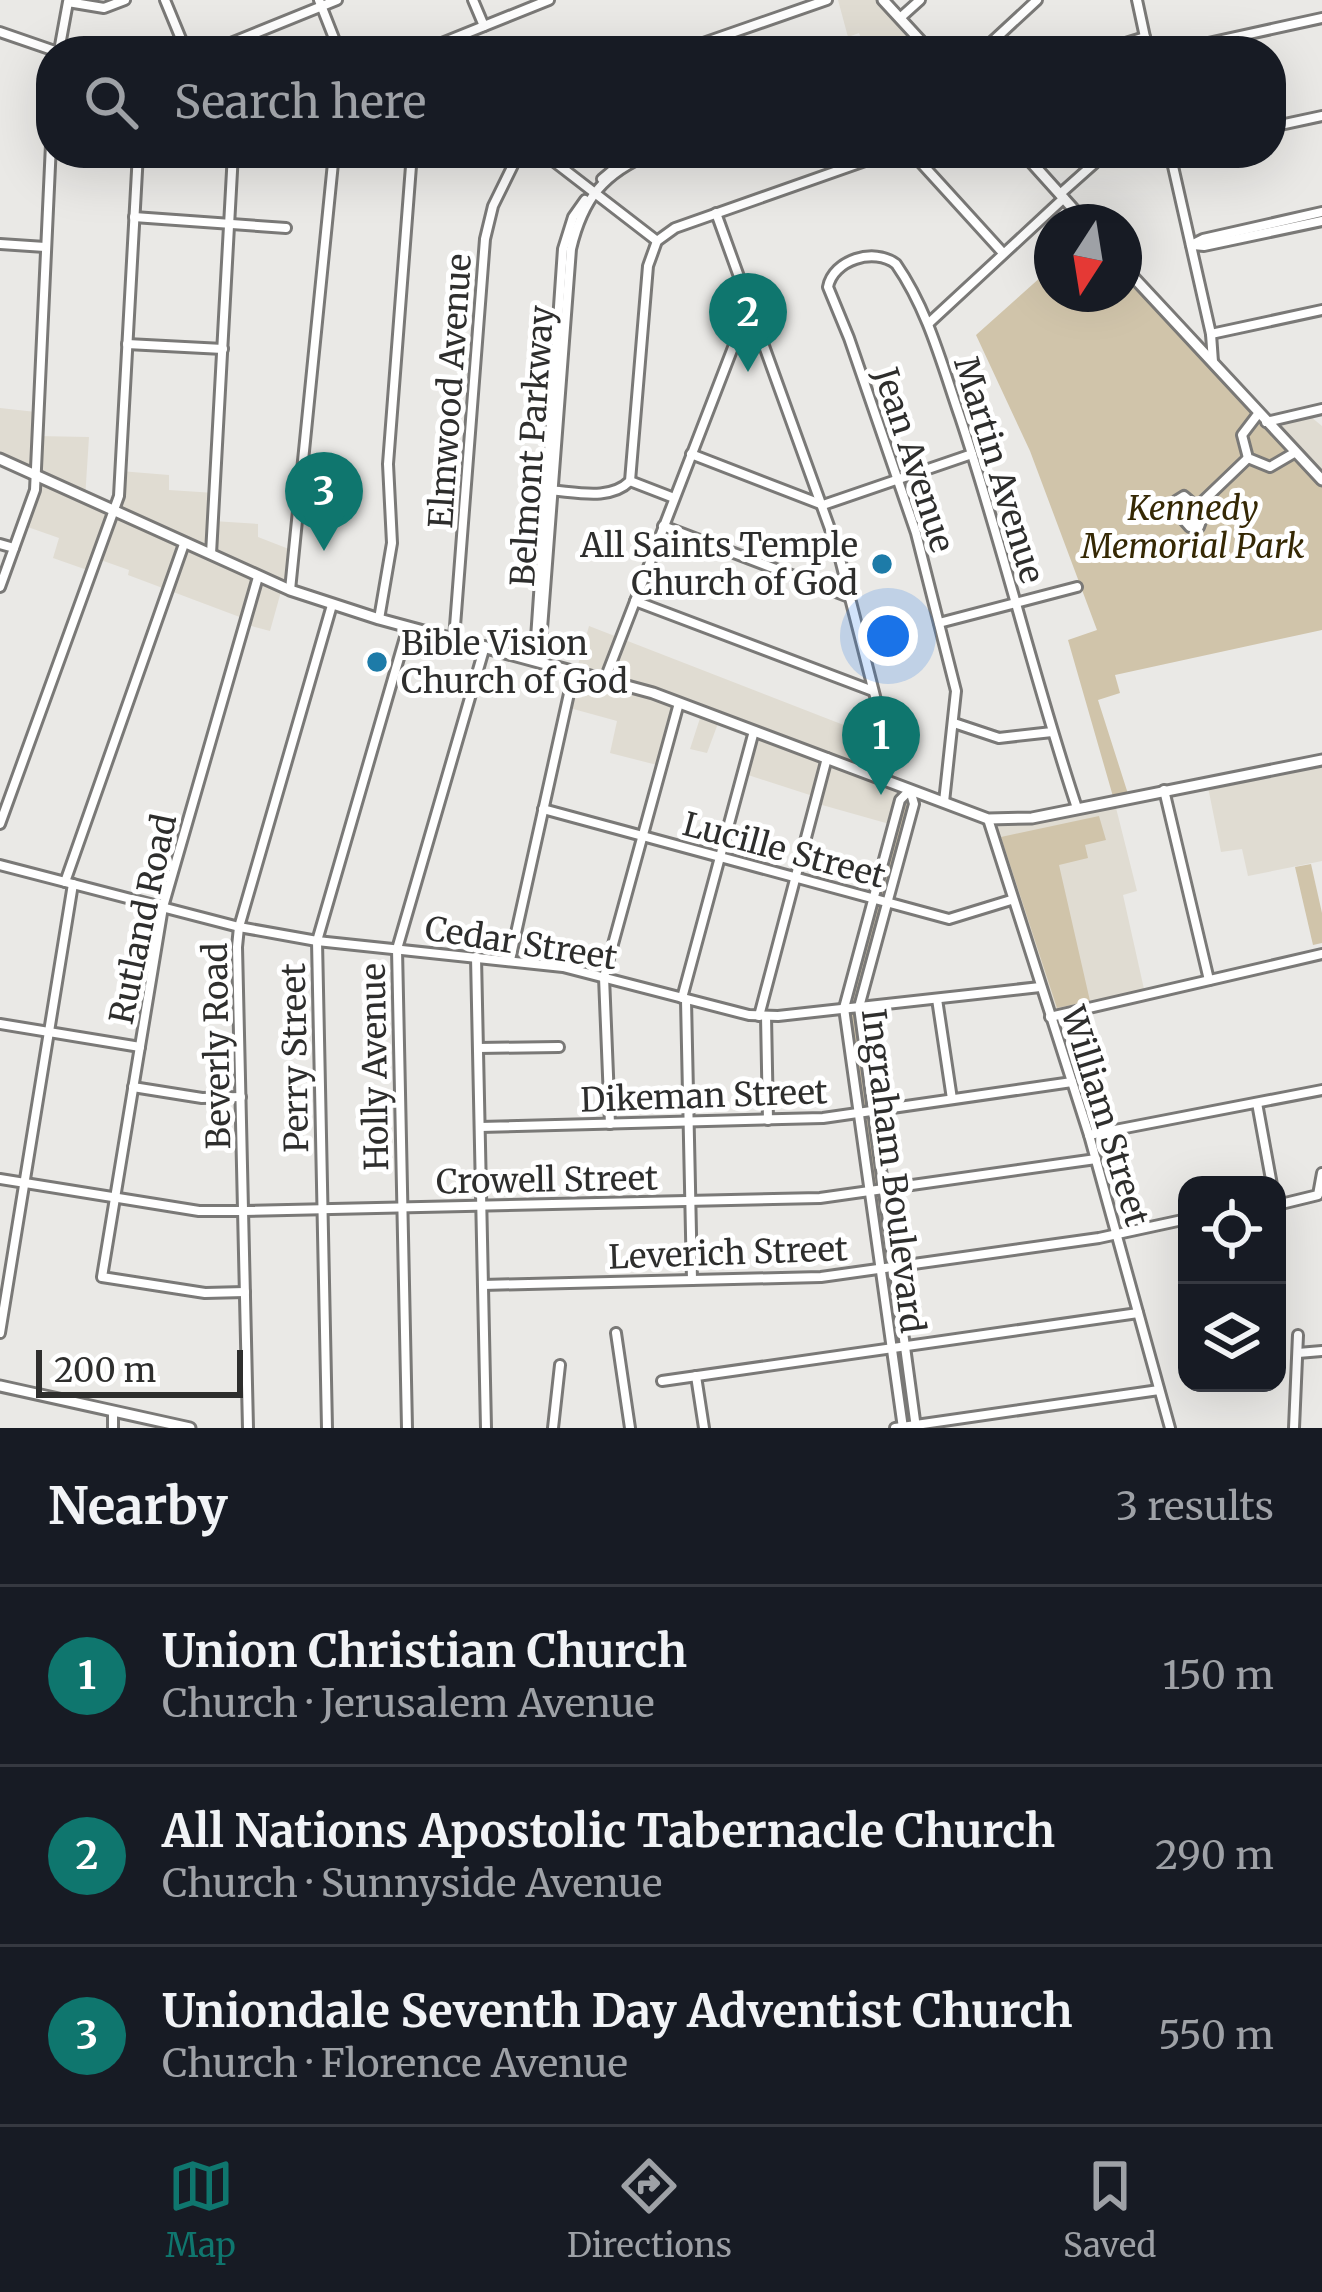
<!DOCTYPE html>
<html lang="en">
<head>
<meta charset="utf-8">
<style>
  :root { --surface:#171b24; --page:#242831; --text:#f1f3f6; --muted:#9ea1a6; --line:#363941; --accent:#0f766e }
  body { margin:0; font-family:Merriweather,serif; background:var(--page); color:var(--text) }
  .controls { position:absolute; right:36px; bottom:36px; display:grid; overflow:hidden; border-radius:24px; box-shadow:0 12px 48px #0002 }
  .controls button { width:108px; height:108px; display:grid; place-items:center; padding:0; border:0; border-bottom:3px solid var(--line); background:var(--surface); color:var(--text); font:60px sans-serif }
  .compass { position:absolute; left:1034px; top:204px; width:108px; height:108px; border-radius:50%; background:var(--surface); box-shadow:0 12px 48px #0002; rotate:192deg }
  .scale { position:absolute; left:36px; bottom:30px; width:207px; box-sizing:border-box; padding-left:12px; border:6px solid #2e2e2d; border-top:0; font-size:33px; line-height:42px; white-space:nowrap; color:#2e2e2d; -webkit-text-stroke:9px #fff; paint-order:stroke }
  .you { position:absolute; left:888px; top:636px; width:42px; height:42px; margin:-30px; border:9px solid #fff; border-radius:50%; background:#1a73e8; box-shadow:0 0 0 18px #1a73e833 }
  .badge { display:grid; place-items:center; width:78px; height:78px; border-radius:50%; background:var(--accent); color:#fff; font-size:39px; font-weight:700 }
  .pin { position:absolute; translate:-50% -99px; filter:drop-shadow(0 3px 6px #0008) }
  .pin::after { content:''; position:absolute; top:63px; width:42px; height:36px; background:inherit; clip-path:polygon(0 0,100% 0,50% 100%) }
  .list { margin:0; padding:0; list-style:none }
  h2 { display:flex; justify-content:space-between; align-items:center; height:156px; margin:0; padding:0 48px; font-size:51px }
  h2 small { font-size:39px; font-weight:400; color:var(--muted) }
  .list li { display:grid; grid-template-columns:78px 1fr auto; gap:36px; align-items:center; box-sizing:border-box; height:180px; padding:0 48px; border-top:3px solid var(--line) }
  .list b { display:block; font-size:45px; white-space:nowrap }
  .list p { margin:0; font-size:39px; white-space:nowrap; color:var(--muted) }
  .list em { font-size:39px; font-style:normal; color:var(--muted) }
  .icon { flex:none; width:66px; height:66px; fill:none; stroke:currentColor; stroke-width:2; stroke-linecap:round; stroke-linejoin:round }
  .map { position:relative; flex:none; width:1322px; height:1428px; overflow:hidden }
  .search { position:absolute; background:var(--surface); box-shadow:0 12px 48px #0002; left:36px; right:36px; top:36px; height:132px; display:flex; align-items:center; gap:30px; box-sizing:border-box; padding:0 42px; border-radius:48px; color:var(--muted); font-size:45px }
  .sheet { height:696px; background:var(--surface) }
  nav { display:flex; justify-content:space-around; align-items:center; box-sizing:border-box; height:168px; border-top:3px solid var(--line); background:var(--surface); font-size:33px; color:var(--muted) }
  nav a { display:grid; justify-items:center; gap:6px }
  nav .on { color:var(--accent) }
  .map>svg:first-child { display:block }
  .built { fill:#e0dcd2 }
  .green { fill:#d0c4aa }
  .lines { fill:none; stroke-linecap:round; stroke-linejoin:round }
  .minor-casing { stroke:#7a7977; stroke-width:14 }
  .major-casing { stroke:#7a7977; stroke-width:15 }
  .minor { stroke:#fff; stroke-width:8 }
  .major { stroke:#fff; stroke-width:9 }
  .poi-dot { fill:#1d7ba8; stroke:#fff; stroke-width:4.5 }
  .labels { text-anchor:middle; dominant-baseline:central; stroke-width:10; stroke-linejoin:round; paint-order:stroke }
  .street-label { font-size:33px; fill:#2e2e2d; stroke:#fff }
  .park-label { font-size:33px; font-style:italic; fill:#352804; stroke:#fff }
  .poi-label { font-size:33px; fill:#2e2e2d; stroke:#fff; text-anchor:end }
</style>
</head>
<body>
<div class="map">
<svg width="1322" height="1428" viewBox="0 0 1322 1428">
  <rect width="100%" height="100%" fill="#eae9e6"/>
  <g class="built">
    <path d="M838,0H883L929,51H866L859,33L848,37Z"/>
    <path d="M0,408L36,412V436L89,437L85,499L110,511L119,496L120,471L169,475V490L215,493L213,521L258,524V537L294,551L290,590L282,588L270,631L244,624L245,619L128,575L129,570L95,558L90,571L53,558L59,538L22,525L35,490L33,475L0,459Z"/>
    <path d="M1305,412L1322,426V480L1266,422Z"/>
    <path d="M589,626L872,736L868,773L910,790L893,825L815,803L816,797L742,773L753,731L720,718L707,753L690,749L702,712L679,703L661,766L610,753L617,721L566,707Z"/>
    <path d="M1322,760V861L1248,876L1242,849L1221,852L1207,782Z"/>
    <path d="M1114,800L1137,891L1123,895L1144,989L1049,1013L988,819L1010,820Z"/>
  </g>
  <g class="green">
    <path d="M1052,267V294H1124V267L1322,480V630L1115,675L1120,693L1098,700L1129,797L1114,800L1068,640L1097,630L1030,451L976,335Z"/>
    <path d="M910,790L914,804L859,1007L916,1428H903L844,1008L900,800Z"/>
    <path d="M1099,816L1106,840L1085,845L1088,858L1059,865L1090,1001L1057,1008L1001,837Z"/>
    <path d="M1311,864L1322,913V943L1313,945L1295,867Z"/>
  </g>
  <g class="lines">
    <g class="minor-casing">
      <g id="minor">
        <path d="M165,0L186,51"/>
        <path d="M319,0L339,51"/>
        <path d="M473,0L484,26"/>
        <path d="M1137,0L1148,51"/>
        <path d="M900,18L920,0"/>
        <path d="M0,32L55,51"/>
        <path d="M59,51L68,2L104,8L125,0"/>
        <path d="M211,51L337,0"/>
        <path d="M422,51L549,0"/>
        <path d="M680,51L827,0"/>
        <path d="M982,51L1037,0"/>
        <path d="M1100,51L1145,37"/>
        <path d="M1172,51L1322,18"/>
        <path d="M1271,127L1322,116"/>
        <path d="M176,153L293,160"/>
        <path d="M543,153L657,241"/>
        <path d="M912,153L1003,253"/>
        <path d="M1170,153L1211,334L1213,362"/>
        <path d="M602,179L633,153"/>
        <path d="M1060,194L1106,153"/>
        <path d="M716,213L838,551L876,700L867,773"/>
        <path d="M134,217L286,228"/>
        <path d="M0,244L45,247"/>
        <path d="M1191,245L1203,239L1322,212"/>
        <path d="M1193,245L1204,246L1322,221"/>
        <path d="M929,323L1064,198"/>
        <path d="M1211,334L1322,310"/>
        <path d="M127,344L223,349"/>
        <path d="M1258,414L1242,435L1248,458L1270,467L1294,453"/>
        <path d="M1266,422L1322,409"/>
        <path d="M691,454L823,505L972,454"/>
        <path d="M630,481L674,498"/>
        <path d="M545,490C573,491 609,502 630,481L648,266L657,241L675,228L888,153"/>
        <path d="M1184,496L1204,513L1199,527H1190L1175,510L1176,501Z"/>
        <path d="M1198,506L1248,458"/>
        <path d="M663,526L849,597"/>
        <path d="M0,544L14,548"/>
        <path d="M211,554L233,153"/>
        <path d="M0,587L35,490L51,144"/>
        <path d="M290,590L334,153"/>
        <path d="M635,601L873,691"/>
        <path d="M379,619L392,543L388,464L412,153"/>
        <path d="M939,623L1077,587"/>
        <path d="M454,639L485,239L493,206L519,153"/>
        <path d="M535,653L563,249L573,217L585,200"/>
        <path d="M536,660L541,642L571,249C583,199 603,173 652,153"/>
        <path d="M605,679L749,306"/>
        <path d="M954,723L999,738L1052,732"/>
        <path d="M910,790L914,804L859,1007L916,1428"/>
        <path d="M1164,790L1209,980"/>
        <path d="M944,802L956,691L916,533L849,338L828,287C833,260 874,247 896,264C928,310 942,365 960,417C1003,546 1034,679 1077,808"/>
        <path d="M543,809L949,919L1011,900"/>
        <path d="M988,819L1089,1135L1170,1428"/>
        <path d="M0,824L119,496L138,153"/>
        <path d="M0,865L239,927L317,941L563,967L749,1015L778,1016L1040,987"/>
        <path d="M65,882L184,544"/>
        <path d="M476,957L486,1428"/>
        <path d="M510,960L574,671"/>
        <path d="M682,998L754,731"/>
        <path d="M937,999L952,1099"/>
        <path d="M686,1000L692,1280"/>
        <path d="M759,1016L827,758"/>
        <path d="M766,1016L768,1120"/>
        <path d="M1050,1017L1322,954"/>
        <path d="M0,1024L140,1047"/>
        <path d="M478,1048L559,1047"/>
        <path d="M133,1087L202,1098L241,1097"/>
        <path d="M1257,1103L1272,1185"/>
        <path d="M610,1124L604,977L679,703"/>
        <path d="M480,1127L823,1118L1072,1082"/>
        <path d="M1089,1135L1322,1090"/>
        <path d="M0,1179L199,1211H243L820,1198L1096,1159"/>
        <path d="M1277,1205L1318,1195L1322,1173"/>
        <path d="M483,1285L821,1277L1099,1238L1187,1219"/>
        <path d="M245,1292L205,1293L102,1277L163,907L258,577"/>
        <path d="M0,1333L73,884"/>
        <path d="M616,1333L630,1428"/>
        <path d="M1298,1353L1322,1351"/>
        <path d="M696,1376L704,1428"/>
        <path d="M662,1381L1138,1313"/>
        <path d="M113,1428V1411"/>
        <path d="M248,1428L237,947L239,927L332,605"/>
        <path d="M327,1428L317,941L408,627"/>
        <path d="M407,1428L397,949L485,646"/>
        <path d="M553,1428L560,1365"/>
        <path d="M895,1428L1159,1390"/>
        <path d="M903,1428L844,1008L900,800L910,790"/>
        <path d="M1294,1428L1298,1335"/>
      </g>
    </g>
    <g class="major-casing">
      <g id="major">
        <path d="M883,0L930,51"/>
        <path d="M1023,153L1085,222"/>
        <path d="M1124,267L1322,480"/>
        <path d="M0,459L290,590L379,619L653,693L988,819L1032,818L1322,760"/>
        <path d="M0,1386L190,1428"/>
      </g>
    </g>
    <use href="#minor" class="minor"/>
    <use href="#major" class="major"/>
  </g>
  <g class="poi-dot">
    <circle cx="882" cy="564" r="12"/>
    <circle cx="377" cy="662" r="12"/>
  </g>
  <g class="labels">
    <g class="street-label">
      <text transform="translate(450 391) rotate(-86)">Elmwood Avenue</text>
      <text transform="translate(532 446) rotate(-86)">Belmont Parkway</text>
      <text transform="translate(914 460) rotate(72)">Jean Avenue</text>
      <text transform="translate(999 470) rotate(73)">Martin Avenue</text>
      <text transform="translate(784 850) rotate(15)">Lucille Street</text>
      <text transform="translate(143 919) rotate(-78)">Rutland Road</text>
      <text transform="translate(521 943) rotate(9)">Cedar Street</text>
      <text transform="translate(217 1046) rotate(-91)">Beverly Road</text>
      <text transform="translate(295 1058) rotate(-91)">Perry Street</text>
      <text transform="translate(375 1067) rotate(-91)">Holly Avenue</text>
      <text transform="translate(704 1096) rotate(-2)">Dikeman Street</text>
      <text transform="translate(1105 1116) rotate(73)">William Street</text>
      <text transform="translate(893 1171) rotate(83)">Ingraham Boulevard</text>
      <text transform="translate(547 1180) rotate(-1)">Crowell Street</text>
      <text transform="translate(728 1253) rotate(-2)">Leverich Street</text>
    </g>
    <g class="park-label">
      <text x="1193" y="508">Kennedy<tspan x="1193" dy="38">Memorial Park</tspan></text>
    </g>
    <g class="poi-label">
      <text x="858" y="545">All Saints Temple<tspan x="858" dy="38">Church of God</tspan></text>
      <text x="401" y="643" text-anchor="start">Bible Vision<tspan x="401" dy="38">Church of God</tspan></text>
    </g>
  </g>
</svg>
<div class="controls">
<button><svg class="icon" aria-label="locate" viewBox="0 0 24 24"><circle cx="12" cy="12" r="6"/><path d="M12 2v4M12 18v4M2 12h4M18 12h4"/></svg></button>
<button><svg class="icon" aria-label="layers" viewBox="0 0 24 24"><path d="M12 4l9 5-9 5-9-5zM3 14l9 5 9-5"/></svg></button>
</div>
<svg class="compass" viewBox="-18 -18 36 36"><path d="M0-13l5 13h-10z" fill="#e53935"/><path d="M0 13l5-13h-10z" fill="#9ea1a6"/></svg>
<div class="scale">200 m</div>
<div class="you"></div>
<div class="pin badge" style="left:881px;top:795px">1</div>
<div class="pin badge" style="left:748px;top:372px">2</div>
<div class="pin badge" style="left:324px;top:551px">3</div>
<div class="search"><svg class="icon" aria-label="search" viewBox="0 0 24 24"><circle cx="10" cy="10" r="6"/><path d="M15 15l6 6"/></svg>Search here</div>
</div>
<section class="sheet">
<h2>Nearby<small>3 results</small></h2>
<ul class="list">
<li><span class="badge">1</span><div><b>Union Christian Church</b><p>Church · Jerusalem Avenue</p></div><em>150 m</em></li>
<li><span class="badge">2</span><div><b>All Nations Apostolic Tabernacle Church</b><p>Church · Sunnyside Avenue</p></div><em>290 m</em></li>
<li><span class="badge">3</span><div><b>Uniondale Seventh Day Adventist Church</b><p>Church · Florence Avenue</p></div><em>550 m</em></li>
</ul>
</section>
<nav>
<a class="on"><svg class="icon" aria-label="map" viewBox="0 0 24 24"><path d="M3 6l6-2 6 2 6-2v14l-6 2-6-2-6 2zM9 4v14M15 6v14"/></svg>Map</a>
<a><svg class="icon" aria-label="directions" viewBox="0 0 24 24"><path d="M12 3l9 9-9 9-9-9zM9 14v-3h6M13 9l2 2-2 2"/></svg>Directions</a>
<a><svg class="icon" aria-label="saved" viewBox="0 0 24 24"><path d="M7 4h10v16l-5-4-5 4z"/></svg>Saved</a>
</nav>
</body>
</html>
